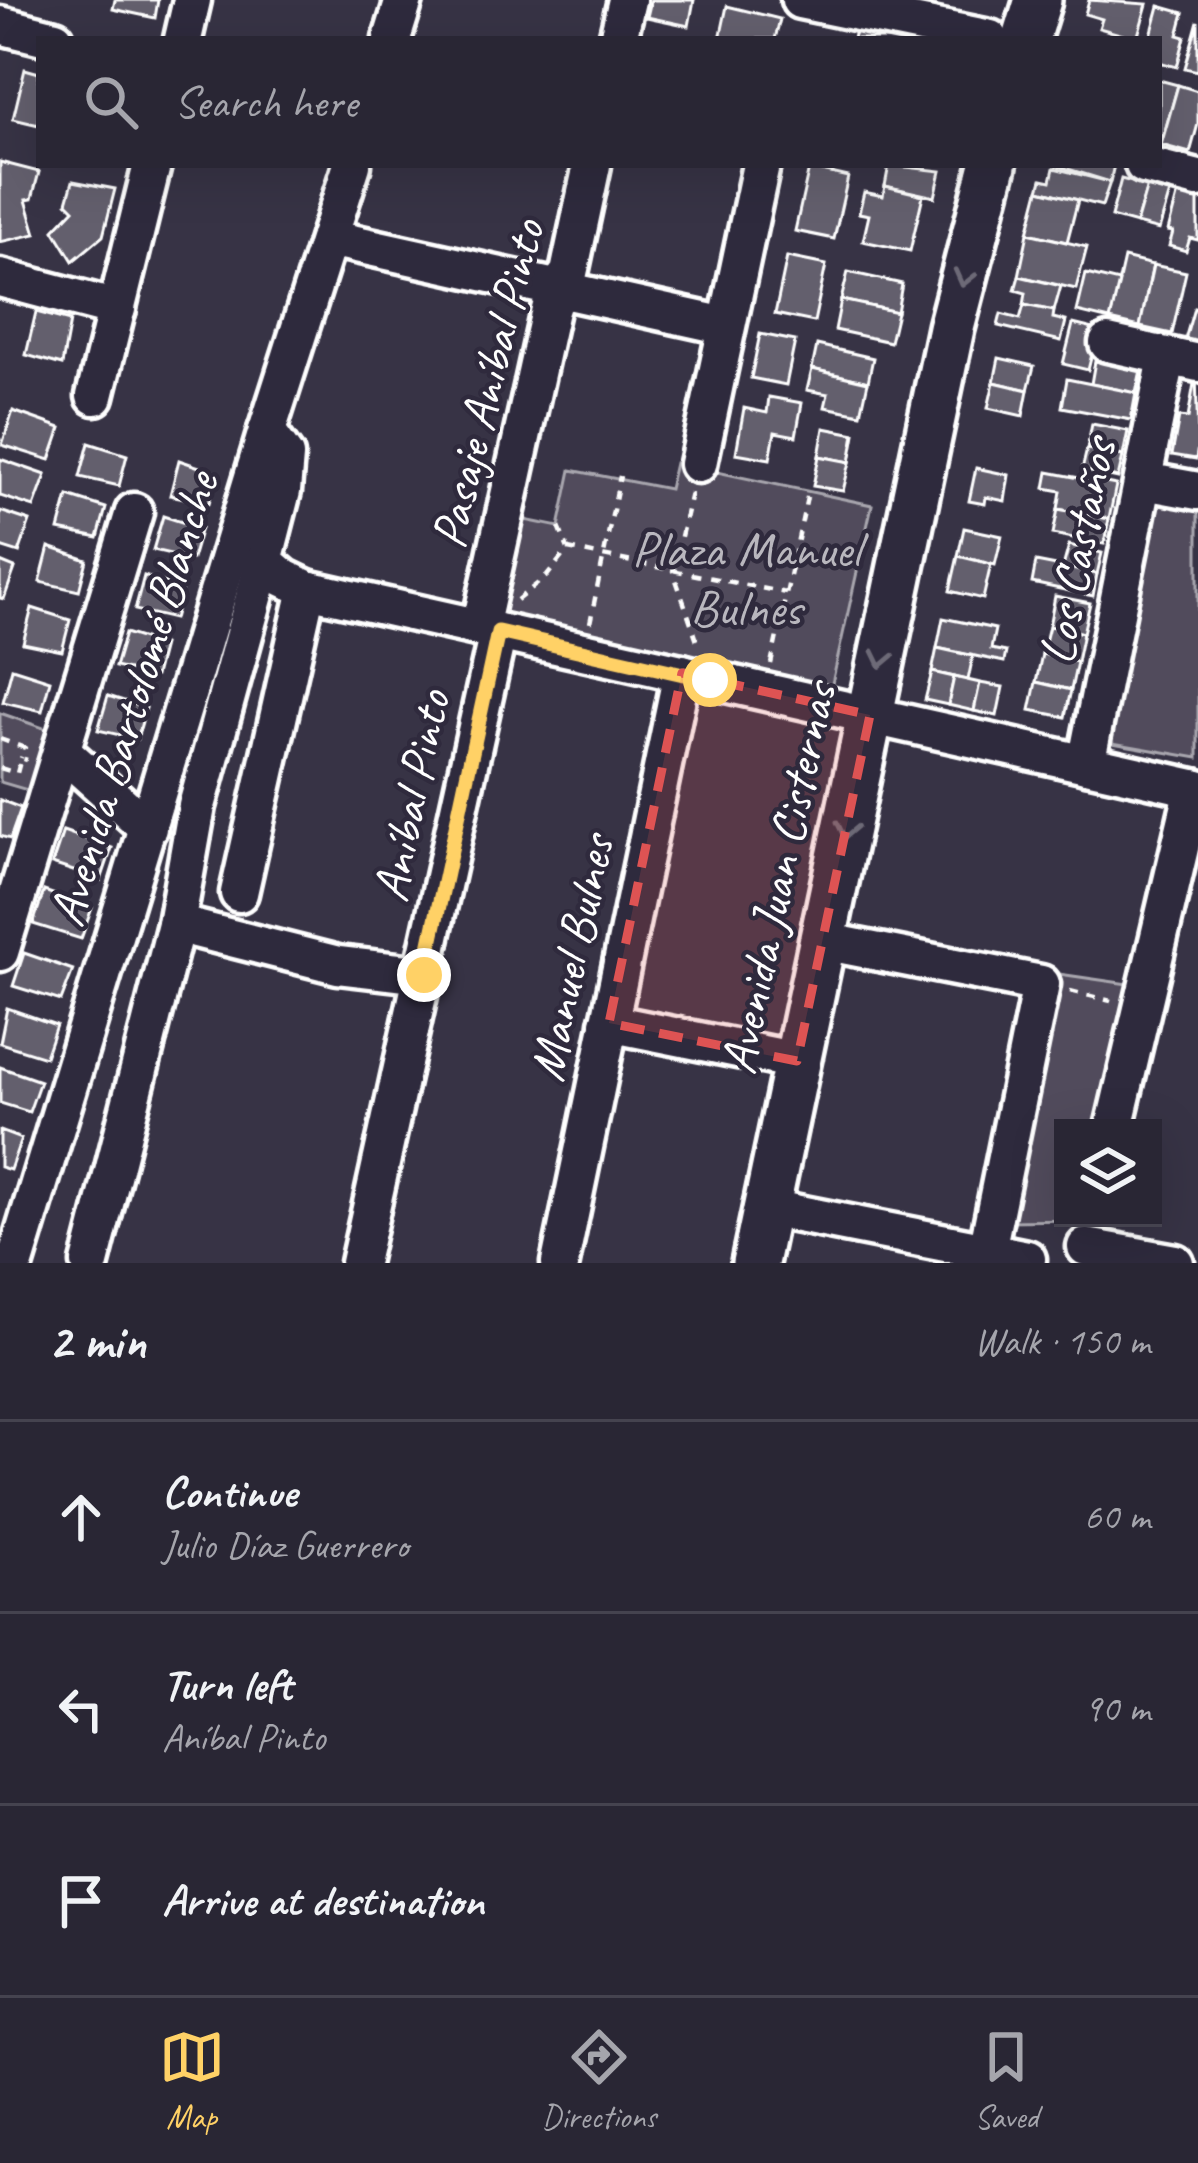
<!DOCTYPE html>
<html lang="en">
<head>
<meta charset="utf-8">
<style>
  :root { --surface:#292634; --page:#353240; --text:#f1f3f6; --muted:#a5a5ac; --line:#45434f; --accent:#ffd166 }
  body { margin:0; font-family:Caveat,sans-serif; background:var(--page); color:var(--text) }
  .controls { position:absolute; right:36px; bottom:36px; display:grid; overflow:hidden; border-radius:0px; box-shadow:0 12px 48px #0002 }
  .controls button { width:108px; height:108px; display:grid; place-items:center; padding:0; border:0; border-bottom:3px solid var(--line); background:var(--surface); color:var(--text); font:60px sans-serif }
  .stop { position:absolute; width:36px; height:36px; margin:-27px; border:9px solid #ffd166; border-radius:50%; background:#fff }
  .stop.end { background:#ffd166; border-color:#fff; box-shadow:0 3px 12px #0008 }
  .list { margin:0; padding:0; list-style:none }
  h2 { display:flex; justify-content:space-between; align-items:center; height:156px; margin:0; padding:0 48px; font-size:51px }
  h2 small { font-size:39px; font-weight:400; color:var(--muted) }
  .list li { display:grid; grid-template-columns:78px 1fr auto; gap:36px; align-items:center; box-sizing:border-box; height:192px; padding:0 48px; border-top:3px solid var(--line) }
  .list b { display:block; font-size:45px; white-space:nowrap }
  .list p { margin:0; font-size:39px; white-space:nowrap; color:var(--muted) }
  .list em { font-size:39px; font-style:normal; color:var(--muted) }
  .icon { flex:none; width:66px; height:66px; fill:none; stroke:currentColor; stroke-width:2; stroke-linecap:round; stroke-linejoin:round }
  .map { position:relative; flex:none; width:1198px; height:1263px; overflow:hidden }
  .search { position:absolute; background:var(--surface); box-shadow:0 12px 48px #0002; left:36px; right:36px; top:36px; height:132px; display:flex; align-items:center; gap:30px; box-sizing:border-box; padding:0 42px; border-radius:0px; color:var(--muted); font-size:45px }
  .sheet { height:732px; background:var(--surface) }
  nav { display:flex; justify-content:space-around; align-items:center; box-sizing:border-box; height:168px; border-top:3px solid var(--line); background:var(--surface); font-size:33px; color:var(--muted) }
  nav a { display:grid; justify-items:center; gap:6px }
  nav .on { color:var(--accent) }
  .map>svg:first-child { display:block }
  .green { fill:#514c5c; stroke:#a8a6ae; stroke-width:3 }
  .building { fill:#635f6d; stroke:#fff; stroke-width:3 }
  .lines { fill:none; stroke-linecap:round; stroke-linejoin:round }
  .minor-casing { stroke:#fff; stroke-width:45 }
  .major-casing { stroke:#fff; stroke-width:54 }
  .path { stroke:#fff; stroke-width:4.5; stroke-dasharray:9 9; stroke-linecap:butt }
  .minor { stroke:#2f2a3d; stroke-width:36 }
  .major { stroke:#2f2a3d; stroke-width:45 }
  .oneway { stroke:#6d6a77 }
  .route { stroke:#ffd166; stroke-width:15 }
  .marked { fill:#de5353; fill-opacity:0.2; stroke:#de5353; stroke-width:9; stroke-dasharray:24 15; stroke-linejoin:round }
  .labels { text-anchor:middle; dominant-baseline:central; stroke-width:9; stroke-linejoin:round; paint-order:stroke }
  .street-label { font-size:51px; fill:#fff; stroke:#2f2a3d }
  .park-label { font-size:51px; fill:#b9b7be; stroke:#2f2a3d }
</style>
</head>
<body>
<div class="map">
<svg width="1198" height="1263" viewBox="0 0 1198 1263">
  <rect width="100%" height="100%" fill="#373345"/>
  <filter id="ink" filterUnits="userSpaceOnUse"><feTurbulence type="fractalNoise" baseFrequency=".00833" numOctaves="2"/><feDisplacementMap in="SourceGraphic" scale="24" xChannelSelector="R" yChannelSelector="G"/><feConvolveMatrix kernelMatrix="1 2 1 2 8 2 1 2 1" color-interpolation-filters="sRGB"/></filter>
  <g filter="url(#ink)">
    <g class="green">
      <path d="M675,463L872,505L829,697L491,622L515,518L559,527L571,470L669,489Z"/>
      <path d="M1171,493L1198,499V758L1101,741L1151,503Z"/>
      <path d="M0,713L52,731L34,792L0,782Z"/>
      <path d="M1059,974L1135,985L1102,1128H1063V1218L1081,1220L1005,1221Z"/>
    </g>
    <g class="building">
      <path d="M115,0H158L155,18L113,9Z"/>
      <path d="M651,0H694L689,26L647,17Z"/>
      <path d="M1089,0L1147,4L1137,39L1099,28L1102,19L1085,14Z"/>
      <path d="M727,6L780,19L775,39H720Z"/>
      <path d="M1159,6L1184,13L1178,35L1185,37L1177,67L1159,62V39H1150Z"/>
      <path d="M1198,21V71L1185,68Z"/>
      <path d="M856,24L895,33L894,39H853Z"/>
      <path d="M25,69L39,73V125L13,119Z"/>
      <path d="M1159,80L1178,85L1161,145H1159Z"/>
      <path d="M1178,85L1198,91V124L1190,153L1161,145Z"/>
      <path d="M0,162L39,172L32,199L26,200L36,234L0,242Z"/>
      <path d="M889,165L941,171L935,197L885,186Z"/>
      <path d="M1055,165H1114L1110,182Z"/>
      <path d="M809,168L848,177L834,239L795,231Z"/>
      <path d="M1054,168L1110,182L1102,206L1039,190L1042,179L1051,181Z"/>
      <path d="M1121,179L1147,186L1136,224L1111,217Z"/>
      <path d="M73,181L115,189L103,236L73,261L54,230L74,209L67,202Z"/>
      <path d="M885,186L923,195L910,251L863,241L869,215L859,213L864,192L883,196Z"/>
      <path d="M1147,186L1170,193L1159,230L1136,224Z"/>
      <path d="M1039,190L1078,200L1067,242L1028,233Z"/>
      <path d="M1178,193L1198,199V240L1190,238L1186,251L1169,246L1173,232L1168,231Z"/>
      <path d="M1028,233L1087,247L1076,289L1019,276Z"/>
      <path d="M787,257L826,265L814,322L775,314Z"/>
      <path d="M1124,258L1153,265L1140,327L1110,320Z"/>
      <path d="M1153,265L1186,272L1172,334L1140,327Z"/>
      <path d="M848,272L902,284L897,312L841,300Z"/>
      <path d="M1086,274L1119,282L1110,320L1077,312Z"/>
      <path d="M1019,276L1061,286L1054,311L1024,305L1026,293L1015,290Z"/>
      <path d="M841,300L897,312L890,342L835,330Z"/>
      <path d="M1024,305L1054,311L1053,318L1066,321L1061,341L998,326L1001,314L1020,319Z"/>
      <path d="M1194,308L1198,309V347L1184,343Z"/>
      <path d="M36,312L70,321L62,365L26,355Z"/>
      <path d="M1073,324L1098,330L1088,370L1063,364Z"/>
      <path d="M760,334L795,341L786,385L751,378Z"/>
      <path d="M817,345L873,358L868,382L812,369Z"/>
      <path d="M999,358L1034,366L1028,390L994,382Z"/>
      <path d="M1095,361L1141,370L1136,393L1091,384Z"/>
      <path d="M812,369L868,382L861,414L825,407L828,394L807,390Z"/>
      <path d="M1196,372L1198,446L1196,459L1172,455L1179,417L1188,418Z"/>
      <path d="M1067,379L1136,393L1131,420L1062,407Z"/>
      <path d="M994,382L1028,390L1023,416L988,408Z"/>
      <path d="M769,397L802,403L796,436L775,432L770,459L736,453L744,408L767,413Z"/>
      <path d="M13,411L61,428L50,460L2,445Z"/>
      <path d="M1092,424L1128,431L1123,456L1087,449Z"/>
      <path d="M824,428L855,434L850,462L819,456Z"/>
      <path d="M89,443L127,455L119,486L80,477Z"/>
      <path d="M1087,449L1123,456L1118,478L1082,470Z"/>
      <path d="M819,456L850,462L843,491L813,486Z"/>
      <path d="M0,459L46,475L34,507L0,496Z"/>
      <path d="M179,460L217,473L209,503L170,495Z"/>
      <path d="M976,468L1009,475L1005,501L986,497L985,504L969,501Z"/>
      <path d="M1048,472L1116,485L1109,519L1058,509L1061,491L1045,488Z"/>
      <path d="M68,496L106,508L98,538L59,530Z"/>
      <path d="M1058,509L1109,519L1104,544L1053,534Z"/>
      <path d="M0,511L30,521L19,553L0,547Z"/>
      <path d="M163,516L201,528L192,559L153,550Z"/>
      <path d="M964,528L1002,536L995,565L958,556Z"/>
      <path d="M1069,545L1102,553L1097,574L1063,567Z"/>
      <path d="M49,547L87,560L79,591L40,582Z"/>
      <path d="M958,556L991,564L983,599L950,591Z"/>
      <path d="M0,562L15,568L4,599L0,598Z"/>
      <path d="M1036,562L1097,574L1093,596L1032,583Z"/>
      <path d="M144,576L182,588L174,619L135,610Z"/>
      <path d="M1055,596L1090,603L1083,633L1049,626Z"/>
      <path d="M32,608L70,620L62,651L23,643Z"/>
      <path d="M943,618L995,629L991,649L1006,652L1004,662L937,648Z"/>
      <path d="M1049,626L1083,633L1077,662L1042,654Z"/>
      <path d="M125,633L163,645L155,676L115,667Z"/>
      <path d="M937,648L973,656L968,680L932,672Z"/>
      <path d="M1042,654L1077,662L1071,690L1036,682Z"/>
      <path d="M12,668L50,680L42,711L3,702Z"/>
      <path d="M932,672L954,677L948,705L925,700Z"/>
      <path d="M954,677L980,683L974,711L948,705Z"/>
      <path d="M1036,682L1071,690L1065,717L1030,710Z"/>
      <path d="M980,683L1003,687L997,716L974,711Z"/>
      <path d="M108,696L146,708L137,739L98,730Z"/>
      <path d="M0,800L21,808L10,839L0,836Z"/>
      <path d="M63,831L112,848L101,880L52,864Z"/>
      <path d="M44,891L92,908L81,939L33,924Z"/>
      <path d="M24,953L73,970L61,1001L13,986Z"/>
      <path d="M7,1008L56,1025L45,1057L0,1043Z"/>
      <path d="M0,1067L40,1081L29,1112L0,1103Z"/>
      <path d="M0,1131L21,1139L10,1170L0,1167Z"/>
    </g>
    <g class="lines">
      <g class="minor-casing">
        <g id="minor">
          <path d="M800,0L990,39"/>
          <path d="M0,25L55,39"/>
          <path d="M183,39L192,0"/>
          <path d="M392,39L404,0"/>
          <path d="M618,39L627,0"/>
          <path d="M1144,165L1198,179"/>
          <path d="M329,238L726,326"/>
          <path d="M0,278L117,309"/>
          <path d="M1108,343L1198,363"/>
          <path d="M95,396L152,165"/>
          <path d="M267,431L285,456L282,491L264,561L284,578L307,589L1198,789"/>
          <path d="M698,464L761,165"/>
          <path d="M1144,481L1198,491"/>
          <path d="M480,628L550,310L557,289L569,273L592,165"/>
          <path d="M62,751L148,828"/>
          <path d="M1086,764L1167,358"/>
          <path d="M239,893L307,589"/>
          <path d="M176,924L338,965L424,975"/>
          <path d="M823,941L1041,984L987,1251"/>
          <path d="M0,952L134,512"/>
          <path d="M609,1023L797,1061"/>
          <path d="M1114,1128L1194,788"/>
          <path d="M768,1208L1027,1259L1026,1263"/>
          <path d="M1086,1247L1175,1263"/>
          <path d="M15,1263L267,431L352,165"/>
          <path d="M90,1263L176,924L197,806L264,561"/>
          <path d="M359,1263L498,632"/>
          <path d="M560,1263L682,673"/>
        </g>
      </g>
      <g class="major-casing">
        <g id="major">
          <path d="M1026,39L1038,0"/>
          <path d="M755,1263L951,328L993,165"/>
        </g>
      </g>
      <g class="path">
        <path d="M691,493L673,571L698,643"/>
        <path d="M559,527L568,549"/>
        <path d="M568,549L786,593"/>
        <path d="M517,600L547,576L568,549"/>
        <path d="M590,623L620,476"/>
        <path d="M771,664L809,488"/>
        <path d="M0,739L25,748L21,758"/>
        <path d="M0,768L17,773L21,758L27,760"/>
        <path d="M1070,991L1111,1001"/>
      </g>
      <use href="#minor" class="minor"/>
      <use href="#major" class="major"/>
    </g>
    <defs><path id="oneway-chevron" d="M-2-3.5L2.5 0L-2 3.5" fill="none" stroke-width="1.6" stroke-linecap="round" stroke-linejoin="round" transform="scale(3)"/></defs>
    <g class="oneway">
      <use href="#oneway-chevron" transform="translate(964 278) rotate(104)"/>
      <use href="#oneway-chevron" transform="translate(882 659) rotate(102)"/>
      <use href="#oneway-chevron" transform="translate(846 830) rotate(102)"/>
    </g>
  </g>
  <g class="lines" filter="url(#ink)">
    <path class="route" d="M424,975L498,632L710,680"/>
  </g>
  <path class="marked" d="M682,673L870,715L797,1061L609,1023Z"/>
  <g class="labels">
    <g class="street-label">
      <text transform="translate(487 384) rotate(-76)">Pasaje Aníbal Pinto</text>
      <text transform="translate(1077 551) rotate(-79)">Los Castaños</text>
      <text transform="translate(133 699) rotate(-73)">Avenida Bartolomé Blanche</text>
      <text transform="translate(411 796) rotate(-78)">Aníbal Pinto</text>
      <text transform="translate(778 878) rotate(-78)">Avenida Juan Cisternas</text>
      <text transform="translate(571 958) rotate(-78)">Manuel Bulnes</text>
    </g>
    <g class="park-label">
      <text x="746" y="549">Plaza Manuel<tspan x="746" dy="59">Bulnes</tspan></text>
    </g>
  </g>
</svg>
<div class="controls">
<button><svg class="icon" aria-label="layers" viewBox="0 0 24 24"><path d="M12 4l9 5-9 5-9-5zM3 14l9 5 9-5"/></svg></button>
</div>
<div class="stop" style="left:710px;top:680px"></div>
<div class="stop end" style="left:424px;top:975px"></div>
<div class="search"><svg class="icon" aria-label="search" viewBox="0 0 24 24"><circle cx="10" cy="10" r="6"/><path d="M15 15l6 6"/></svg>Search here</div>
</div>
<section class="sheet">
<h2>2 min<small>Walk · 150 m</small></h2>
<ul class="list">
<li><svg class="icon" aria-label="ahead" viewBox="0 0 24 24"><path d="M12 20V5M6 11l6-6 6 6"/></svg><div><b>Continue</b><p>Julio Díaz Guerrero</p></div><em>60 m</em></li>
<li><svg class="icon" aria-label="left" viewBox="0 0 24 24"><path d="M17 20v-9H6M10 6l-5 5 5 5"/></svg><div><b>Turn left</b><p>Aníbal Pinto</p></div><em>90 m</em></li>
<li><svg class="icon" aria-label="arrive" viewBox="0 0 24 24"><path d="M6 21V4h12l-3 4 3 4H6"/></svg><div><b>Arrive at destination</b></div></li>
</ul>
</section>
<nav>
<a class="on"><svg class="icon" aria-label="map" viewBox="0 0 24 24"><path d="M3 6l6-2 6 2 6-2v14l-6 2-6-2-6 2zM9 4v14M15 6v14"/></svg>Map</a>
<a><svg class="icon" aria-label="directions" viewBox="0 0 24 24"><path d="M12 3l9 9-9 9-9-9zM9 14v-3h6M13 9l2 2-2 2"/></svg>Directions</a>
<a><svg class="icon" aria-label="saved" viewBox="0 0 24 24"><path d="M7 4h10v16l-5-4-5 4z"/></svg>Saved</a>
</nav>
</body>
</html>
